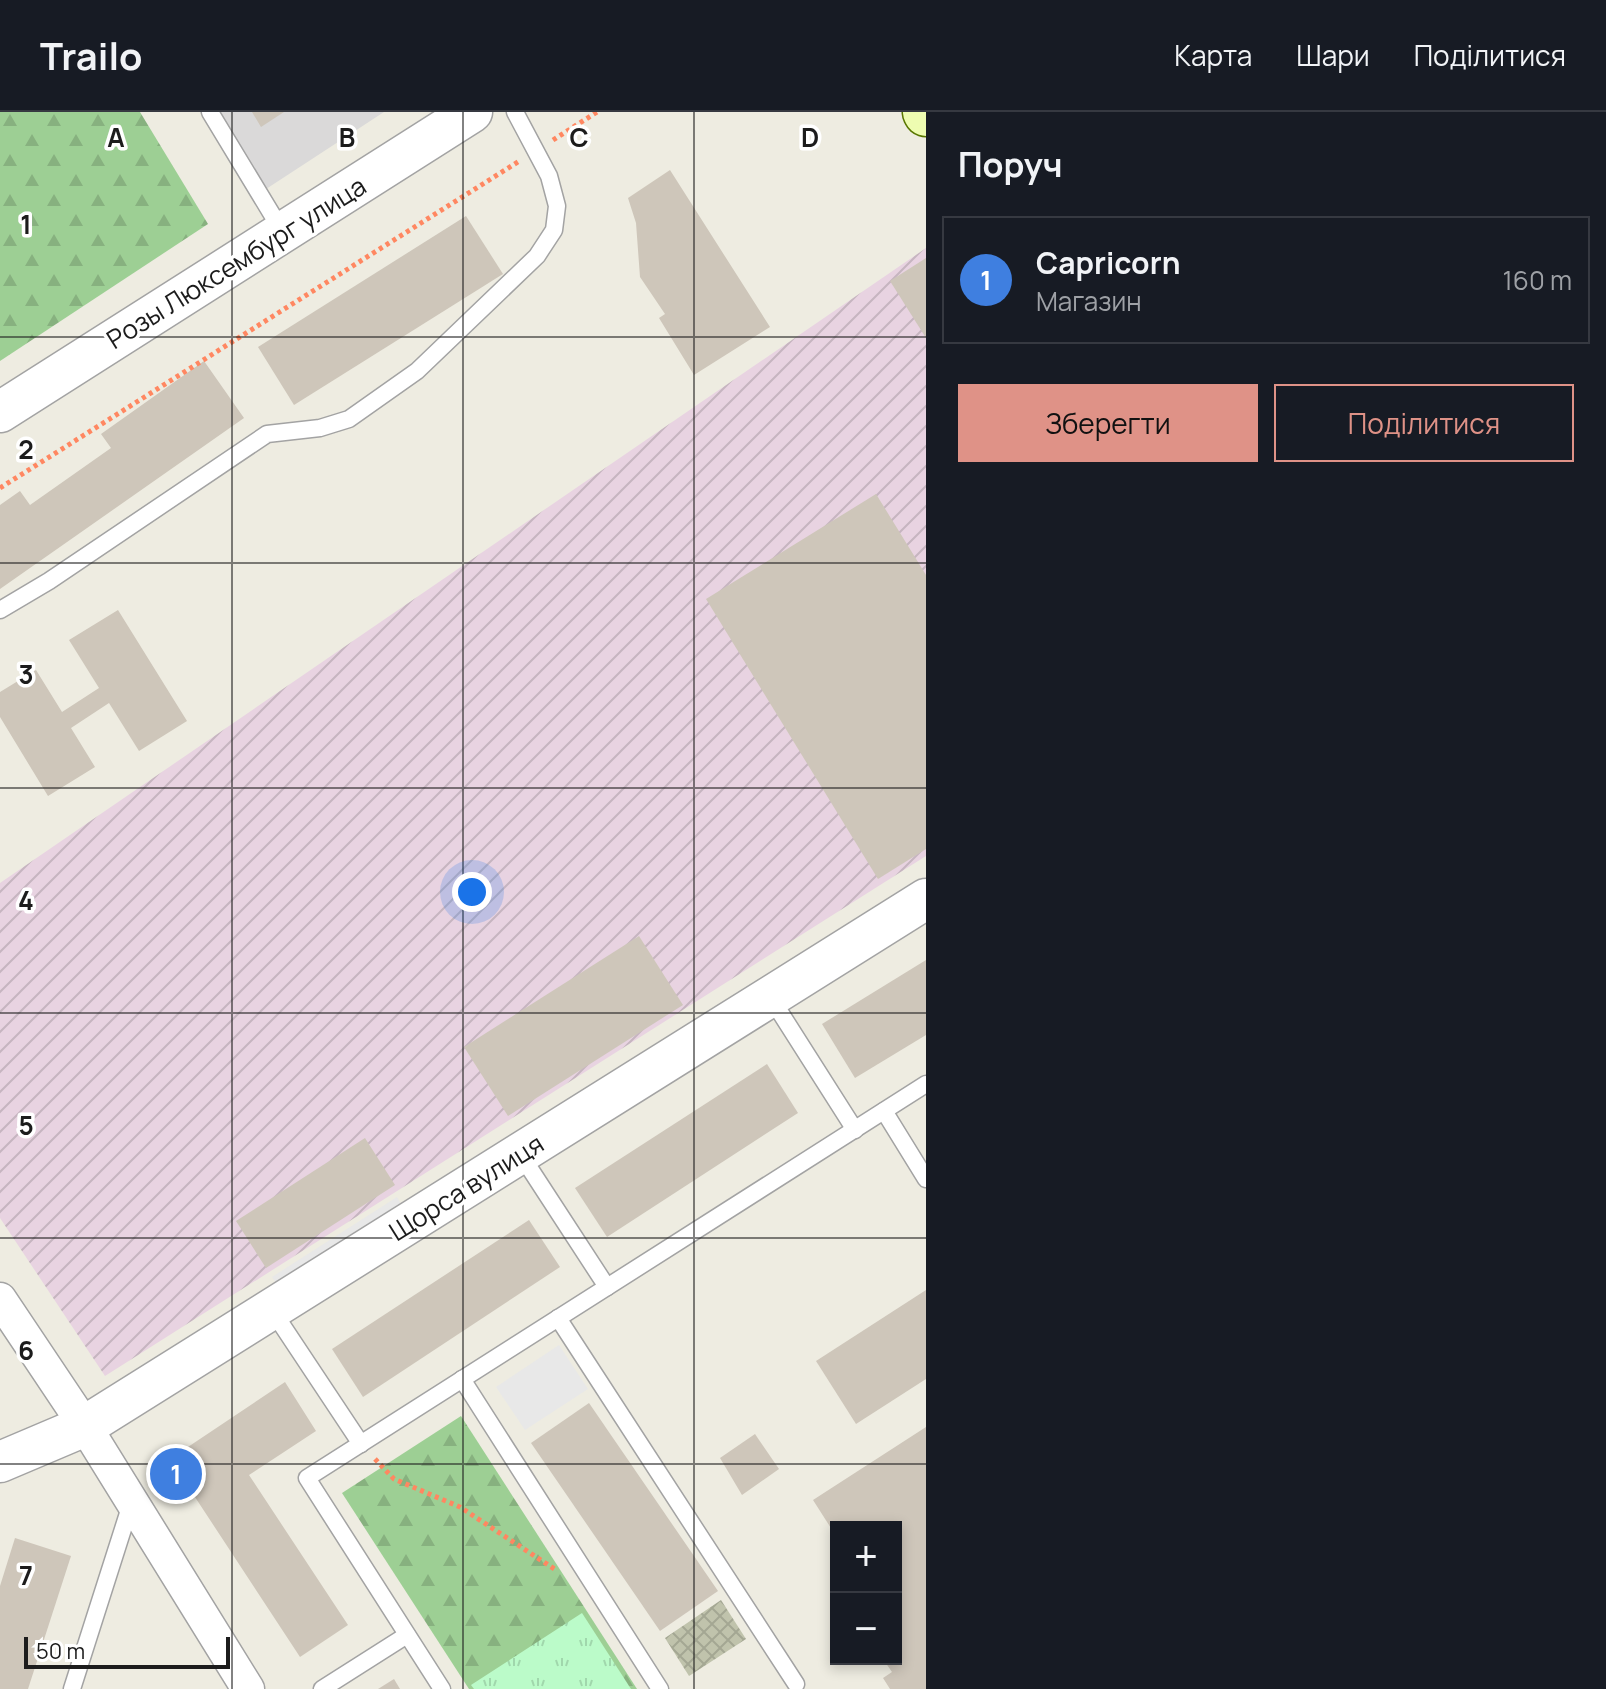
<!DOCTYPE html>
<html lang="uk">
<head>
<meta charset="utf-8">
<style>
  :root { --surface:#171b24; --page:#242831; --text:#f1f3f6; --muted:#9ea1a6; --line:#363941; --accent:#df9287 }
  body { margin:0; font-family:Manrope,sans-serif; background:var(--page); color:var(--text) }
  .controls { position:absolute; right:24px; bottom:24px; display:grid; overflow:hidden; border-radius:0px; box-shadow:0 4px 12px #0003 }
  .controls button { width:72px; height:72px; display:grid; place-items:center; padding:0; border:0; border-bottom:2px solid var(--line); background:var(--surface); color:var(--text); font:40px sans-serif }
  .scale { position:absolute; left:24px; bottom:20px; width:206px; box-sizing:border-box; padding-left:8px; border:4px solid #1c1c1c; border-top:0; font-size:22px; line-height:28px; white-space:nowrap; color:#1c1c1c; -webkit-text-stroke:6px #fff; paint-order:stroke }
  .you { position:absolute; left:472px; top:780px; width:28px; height:28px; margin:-20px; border:6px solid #fff; border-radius:50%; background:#1a73e8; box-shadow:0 0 0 12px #1a73e833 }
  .badge { display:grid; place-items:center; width:52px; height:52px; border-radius:50%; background:var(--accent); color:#fff; font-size:26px; font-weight:700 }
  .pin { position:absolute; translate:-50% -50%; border:4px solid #fff; box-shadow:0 2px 8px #0006 }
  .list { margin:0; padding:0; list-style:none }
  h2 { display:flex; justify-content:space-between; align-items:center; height:104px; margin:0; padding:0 32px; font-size:34px }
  h2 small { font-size:26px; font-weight:400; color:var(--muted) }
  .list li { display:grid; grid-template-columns:52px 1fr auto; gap:24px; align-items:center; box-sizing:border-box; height:128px; margin:0 16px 16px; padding:0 16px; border:2px solid var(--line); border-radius:0px }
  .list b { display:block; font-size:30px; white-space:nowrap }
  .list p { margin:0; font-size:26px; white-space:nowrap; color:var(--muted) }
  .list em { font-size:26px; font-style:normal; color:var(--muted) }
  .actions { display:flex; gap:16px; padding:24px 32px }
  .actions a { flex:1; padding:18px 0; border:2px solid var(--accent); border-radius:0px; text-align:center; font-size:28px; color:var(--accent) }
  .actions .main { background:var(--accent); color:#111 }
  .map { position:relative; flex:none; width:926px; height:1577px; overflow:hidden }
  header { display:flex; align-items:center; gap:48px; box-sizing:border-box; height:112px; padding:0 40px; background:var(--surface); border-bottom:2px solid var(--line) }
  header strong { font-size:38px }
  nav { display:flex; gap:44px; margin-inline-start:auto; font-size:28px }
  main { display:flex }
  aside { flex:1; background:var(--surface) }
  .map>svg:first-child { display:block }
  .residential { fill:#dad9d9 }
  .industrial { fill:url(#industrial-furrows) }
  .construction { fill:url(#construction-cross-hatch) }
  .forest { fill:url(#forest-firs) }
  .park { fill:url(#park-tufts) }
  .parking { fill:#e8e8e8 }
  .building { fill:#cec6ba }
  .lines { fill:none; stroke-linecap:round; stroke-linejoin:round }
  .service-casing { stroke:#a3a3a3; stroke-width:19 }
  .minor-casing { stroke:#a3a3a3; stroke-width:35 }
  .tertiary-casing { stroke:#a3a3a3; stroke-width:43 }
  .secondary-casing { stroke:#597600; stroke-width:47 }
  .path { stroke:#ff8761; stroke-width:5; stroke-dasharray:4 4; stroke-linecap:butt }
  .service { stroke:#fff; stroke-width:16 }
  .minor { stroke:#fff; stroke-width:32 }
  .tertiary { stroke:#fff; stroke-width:40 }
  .secondary { stroke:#eefcb1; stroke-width:44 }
  .grid { fill:none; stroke:#1c1c1c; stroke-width:2; stroke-opacity:0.55 }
  .labels { text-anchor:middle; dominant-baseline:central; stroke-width:7; stroke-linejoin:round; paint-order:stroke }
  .street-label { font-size:26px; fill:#1c1c1c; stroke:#fff }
  .grid-label { font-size:26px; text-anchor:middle; font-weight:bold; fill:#1c1c1c; stroke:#fff; stroke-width:7; stroke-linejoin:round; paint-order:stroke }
</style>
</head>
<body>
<header>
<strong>Trailo</strong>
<nav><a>Карта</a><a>Шари</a><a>Поділитися</a></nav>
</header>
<main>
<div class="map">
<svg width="926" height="1577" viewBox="0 0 926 1577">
  <defs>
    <pattern id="industrial-furrows" width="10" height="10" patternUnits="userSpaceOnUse" patternTransform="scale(2)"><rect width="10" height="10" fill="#e8d3e1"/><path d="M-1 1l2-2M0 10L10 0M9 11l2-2" fill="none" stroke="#c6b5c0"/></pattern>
    <pattern id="construction-cross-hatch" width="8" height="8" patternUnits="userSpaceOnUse" patternTransform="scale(2)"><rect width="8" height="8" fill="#c0c3ac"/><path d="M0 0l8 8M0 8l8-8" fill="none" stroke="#a4a793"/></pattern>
    <pattern id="forest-firs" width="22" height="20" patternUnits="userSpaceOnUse" patternTransform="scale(2)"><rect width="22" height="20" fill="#9dcf94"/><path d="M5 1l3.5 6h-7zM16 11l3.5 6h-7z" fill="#87b17f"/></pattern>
    <pattern id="park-tufts" width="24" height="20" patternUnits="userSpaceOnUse" patternTransform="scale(2)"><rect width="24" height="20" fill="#bbfbc9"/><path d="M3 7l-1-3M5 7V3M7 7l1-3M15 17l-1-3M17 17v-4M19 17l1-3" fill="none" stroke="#a0d7ac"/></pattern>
  </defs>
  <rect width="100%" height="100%" fill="#eeece1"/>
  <path class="residential" d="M206,0H384L260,81Z"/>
  <path class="industrial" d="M926,136V744L105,1264L0,1106V771Z"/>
  <path class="construction" d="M721,1488L746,1527L689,1564L665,1526Z"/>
  <g class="forest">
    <path d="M0,0H140L208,112L0,249Z"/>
    <path d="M461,1304L637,1577H469L342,1381Z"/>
  </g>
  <path class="park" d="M582,1501L631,1577H474L471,1573Z"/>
  <g class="parking">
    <path d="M397,1085L408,1105L284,1183L272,1165Z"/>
    <path d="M559,1233L588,1277L525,1318L496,1275Z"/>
  </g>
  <g class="building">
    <path d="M252,0H284L261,15Z"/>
    <path d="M670,58L770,215L694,263L659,206L665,202L640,165L636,111L628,86Z"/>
    <path d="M466,104L503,162L294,293L258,235Z"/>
    <path d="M926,146V226L890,169Z"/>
    <path d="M204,249L244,306L0,477V393L20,379L30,393L111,336L101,322Z"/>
    <path d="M876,382L926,463V737L878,767L706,487Z"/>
    <path d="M118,498L187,609L139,639L109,591L71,616L95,655L48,684L0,605V580L36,558L62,600L99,576L69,528Z"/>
    <path d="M639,824L683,893L508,1004L464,935Z"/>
    <path d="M926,848V923L855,966L822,912Z"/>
    <path d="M767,952L798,1001L607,1125L575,1076Z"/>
    <path d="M365,1026L395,1073L266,1156L236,1109Z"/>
    <path d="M529,1108L560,1155L363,1285L332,1237Z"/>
    <path d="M926,1178V1267L856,1312L816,1249Z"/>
    <path d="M285,1270L316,1319L249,1363L348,1513L300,1545L170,1347Z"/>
    <path d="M589,1291L718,1479L660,1519L531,1331Z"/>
    <path d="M926,1315V1577H890L883,1566L892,1560L883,1547H896V1415H836V1424L813,1388Z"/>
    <path d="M755,1322L779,1357L742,1383L720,1346Z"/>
    <path d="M15,1426L71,1444L28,1577H0V1474Z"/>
    <path d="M394,1567L400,1577H378Z"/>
  </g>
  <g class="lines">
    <g class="service-casing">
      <g id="service">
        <path d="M210,0L282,119"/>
        <path d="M0,498L49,469L267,322L320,316L349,307L417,259L537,144L554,118L557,94L549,64L515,0"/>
        <path d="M771,886L855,1018"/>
        <path d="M884,999L926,1067"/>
        <path d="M521,1043L607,1175"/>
        <path d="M272,1198L361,1332"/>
        <path d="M558,1206L796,1572"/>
        <path d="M462,1267L660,1577"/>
        <path d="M72,1577L131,1392"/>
        <path d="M322,1577L407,1523"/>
        <path d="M442,1577L307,1366L926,972"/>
      </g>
    </g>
    <g class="minor-casing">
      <path id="minor" d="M0,1187L85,1314L248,1577"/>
    </g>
    <g class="tertiary-casing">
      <g id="tertiary">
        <path d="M0,300L472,0"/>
        <path d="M0,1350L85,1314L926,787"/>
      </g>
    </g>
    <g class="secondary-casing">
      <path id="secondary" d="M925,0L926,2"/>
    </g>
    <g class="path">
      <path d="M553,28L597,0"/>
      <path d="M0,376L521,48"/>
      <path d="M375,1347L394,1367L460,1395L556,1458"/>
    </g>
    <use href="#service" class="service"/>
    <use href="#minor" class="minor"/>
    <use href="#tertiary" class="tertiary"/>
    <use href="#secondary" class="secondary"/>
  </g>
  <path class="grid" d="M232,0V1577M463,0V1577M694,0V1577M0,225H926M0,451H926M0,676H926M0,901H926M0,1126H926M0,1352H926"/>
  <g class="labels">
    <g class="street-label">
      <text transform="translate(236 150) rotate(-32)">Розы Люксембург улица</text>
      <text transform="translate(466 1075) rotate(-32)">Щорса вулиця</text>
    </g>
  </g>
  <g class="grid-label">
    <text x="116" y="35">A</text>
    <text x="347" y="35">B</text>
    <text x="579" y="35">C</text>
    <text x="810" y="35">D</text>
    <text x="26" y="122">1</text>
    <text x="26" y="347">2</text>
    <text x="26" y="572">3</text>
    <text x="26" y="798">4</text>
    <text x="26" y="1023">5</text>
    <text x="26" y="1248">6</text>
    <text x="26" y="1473">7</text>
  </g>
</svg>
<div class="controls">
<button>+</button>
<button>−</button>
</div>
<div class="scale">50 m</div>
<div class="you"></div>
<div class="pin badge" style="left:176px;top:1362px;background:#3f7fe0">1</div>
</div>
<aside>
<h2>Поруч<small></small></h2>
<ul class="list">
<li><span class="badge" style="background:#3f7fe0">1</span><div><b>Capricorn</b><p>Магазин</p></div><em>160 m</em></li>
</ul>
<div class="actions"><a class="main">Зберегти</a><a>Поділитися</a></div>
</aside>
</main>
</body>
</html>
